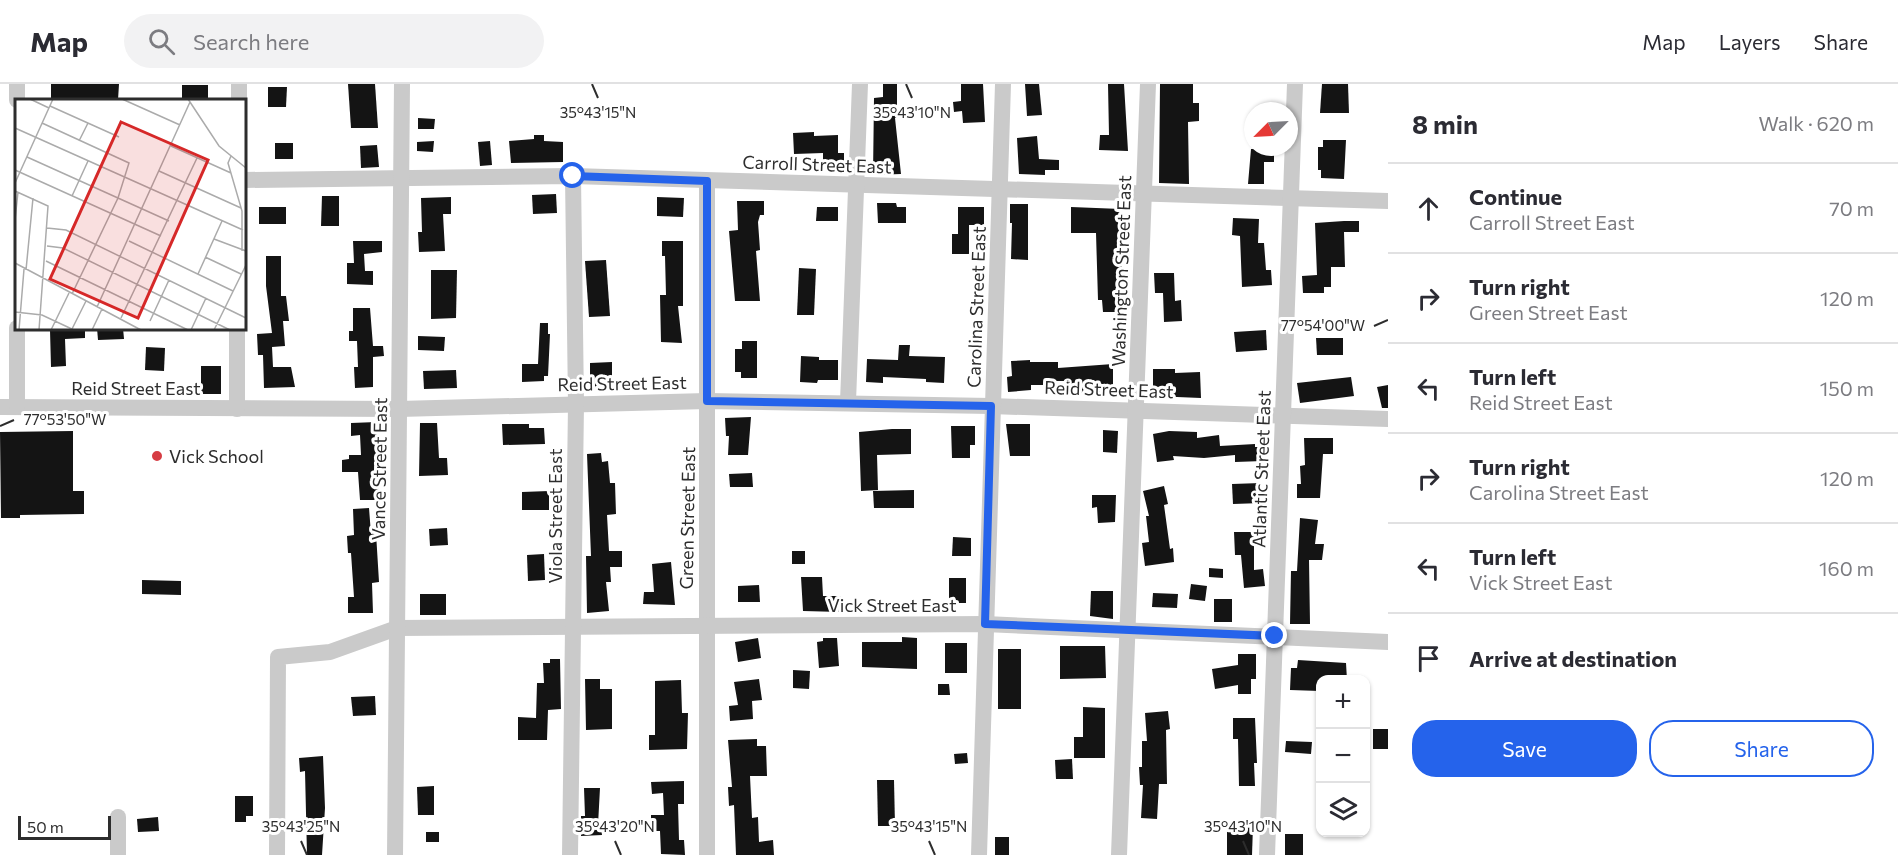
<!DOCTYPE html>
<html lang="en">
<head>
<meta charset="utf-8">
<style>
  :root { --surface:#fff; --page:#f2f2f3; --text:#2b2b33; --muted:#7c7c81; --line:#e1e1e2; --accent:#2563eb }
  body { margin:0; font-family:Commissioner,sans-serif; background:var(--page); color:var(--text) }
  .controls { position:absolute; right:18px; bottom:18px; display:grid; overflow:hidden; border-radius:12px; box-shadow:0 2px 4px #0004 }
  .controls button { width:54px; height:54px; display:grid; place-items:center; padding:0; border:0; border-bottom:2px solid var(--line); background:var(--surface); color:var(--text); font:30px sans-serif }
  .compass { position:absolute; left:1244px; top:18px; width:54px; height:54px; border-radius:50%; background:var(--surface); box-shadow:0 2px 4px #0004; rotate:246deg }
  .scale { position:absolute; left:18px; bottom:15px; width:93px; box-sizing:border-box; padding-left:6px; border:3px solid #2d2d2d; border-top:0; font-size:16px; line-height:21px; white-space:nowrap; color:#2d2d2d; -webkit-text-stroke:4px #fff; paint-order:stroke }
  .stop { position:absolute; width:18px; height:18px; margin:-14px; border:4px solid #2563eb; border-radius:50%; background:#fff }
  .stop.end { background:#2563eb; border-color:#fff; box-shadow:0 2px 6px #0008 }
  .list { margin:0; padding:0; list-style:none }
  h2 { display:flex; justify-content:space-between; align-items:center; height:78px; margin:0; padding:0 24px; font-size:26px }
  h2 small { font-size:20px; font-weight:400; color:var(--muted) }
  .list li { display:grid; grid-template-columns:39px 1fr auto; gap:18px; align-items:center; box-sizing:border-box; height:90px; padding:0 24px; border-top:2px solid var(--line) }
  .list b { display:block; font-size:22px; white-space:nowrap }
  .list p { margin:0; font-size:20px; white-space:nowrap; color:var(--muted) }
  .list em { font-size:20px; font-style:normal; color:var(--muted) }
  .actions { display:flex; gap:12px; padding:18px 24px }
  .actions a { flex:1; padding:14px 0; border:2px solid var(--accent); border-radius:24px; text-align:center; font-size:21px; color:var(--accent) }
  .actions .main { background:var(--accent); color:#fff }
  .icon { flex:none; width:33px; height:33px; fill:none; stroke:currentColor; stroke-width:2; stroke-linecap:round; stroke-linejoin:round }
  .map { position:relative; flex:none; width:1388px; height:771px; overflow:hidden }
  header { display:flex; align-items:center; gap:36px; box-sizing:border-box; height:84px; padding:0 30px; background:var(--surface); border-bottom:2px solid var(--line) }
  header strong { font-size:28px }
  nav { display:flex; gap:33px; margin-inline-start:auto; font-size:21px }
  .search { width:420px; height:54px; background:var(--page); display:flex; align-items:center; gap:15px; box-sizing:border-box; padding:0 21px; border-radius:33px; color:var(--muted); font-size:22px }
  main { display:flex }
  aside { flex:1; background:var(--surface) }
  .map>svg:first-child { display:block }
  .building { fill:#141414 }
  .lines { fill:none; stroke-linecap:round; stroke-linejoin:round }
  .minor { stroke:#cacaca; stroke-width:16 }
  .route { stroke:#2563eb; stroke-width:8 }
  .ticks { fill:none; stroke:#2d2d2d; stroke-width:2 }
  .poi-dot { fill:#d63c43; stroke:#fff; stroke-width:2 }
  .labels { text-anchor:middle; dominant-baseline:central; stroke-width:6; stroke-linejoin:round; paint-order:stroke }
  .street-label { font-size:18px; fill:#2d2d2d; stroke:#fff }
  .poi-label { font-size:18px; fill:#2d2d2d; stroke:#fff; text-anchor:start }
  .inset-road { fill:none; stroke:#ababab; stroke-width:1.5 }
  .view { fill:#d62828; fill-opacity:0.15; stroke:#d62828; stroke-width:3 }
  .inset-edge { fill:none; stroke:#2d2d2d; stroke-width:3 }
  .ticks-label { font-size:15px; text-anchor:middle; fill:#2d2d2d; stroke:#fff; stroke-width:6; stroke-linejoin:round; paint-order:stroke }
</style>
</head>
<body>
<header>
<strong>Map</strong>
<div class="search"><svg class="icon" aria-label="search" viewBox="0 0 24 24"><circle cx="10" cy="10" r="6"/><path d="M15 15l6 6"/></svg>Search here</div>
<nav><a>Map</a><a>Layers</a><a>Share</a></nav>
</header>
<main>
<div class="map">
<svg width="1388" height="771" viewBox="0 0 1388 771">
  <rect width="100%" height="100%" fill="#fff"/>
  <g class="building">
    <path d="M51,0H119L118,16H51Z"/>
    <path d="M348,0H375L378,44H351Z"/>
    <path d="M883,0H897V34H895L901,90L873,91L874,14L883,13Z"/>
    <path d="M961,0H983L985,38L963,39L962,27L954,28L953,18L961,17Z"/>
    <path d="M1025,0H1039L1042,31L1027,32Z"/>
    <path d="M1108,0H1124L1128,67L1099,66L1100,51H1109Z"/>
    <path d="M1160,0H1193V19H1199V37L1188,38L1189,100L1159,99Z"/>
    <path d="M1322,0H1348L1349,29H1320Z"/>
    <path d="M182,1H208V16L182,14Z"/>
    <path d="M268,3H287L286,23H268Z"/>
    <path d="M418,34L435,35L434,45H418Z"/>
    <path d="M814,48V52L838,51V69H844V85H823V69L794,70L793,49Z"/>
    <path d="M534,51H544V57L563,58V78L511,79L509,57L534,55Z"/>
    <path d="M1037,52L1039,75L1059,76V86H1045V91L1019,90L1017,54Z"/>
    <path d="M1323,56H1346L1344,95L1321,94V86H1318V63H1323Z"/>
    <path d="M434,57L433,68L417,67V58Z"/>
    <path d="M490,57L492,81L480,82L478,58Z"/>
    <rect x="275" y="59" width="18" height="16"/>
    <path d="M377,61L379,83L361,84L360,62Z"/>
    <path d="M1251,65H1274V78H1264V100H1248Z"/>
    <path d="M556,110L557,129L533,130L532,111Z"/>
    <path d="M322,112H339V142H321Z"/>
    <path d="M451,113V130H443L445,167L419,168L418,148H422L421,114Z"/>
    <path d="M657,113L684,114L683,133L657,132Z"/>
    <path d="M737,117H764V131H760L758,138L760,166L756,167L760,217H735L729,147L738,146Z"/>
    <path d="M877,119H896L897,123H906V139H878Z"/>
    <path d="M1010,120H1028V176L1011,175L1012,139H1010Z"/>
    <rect x="259" y="123" width="27" height="17"/>
    <path d="M817,123H838V137H816Z"/>
    <path d="M958,123H984V141H969V170H952V150H958Z"/>
    <path d="M1071,123L1121,125L1122,228H1103L1102,216H1098L1096,149H1071Z"/>
    <path d="M1233,134L1259,135L1258,159H1264L1266,186H1271L1272,201L1242,203L1240,152L1232,151Z"/>
    <path d="M1344,137H1359V148H1344L1345,183H1331V203H1324V209H1303L1302,192L1317,191L1315,139Z"/>
    <path d="M353,157H382V168L364,170L365,187H373V201L347,200V179H354Z"/>
    <path d="M662,157H683V222H678L682,259L661,258L660,211H666L665,172H662Z"/>
    <path d="M266,172H281V212H286L289,237H283L285,262L272,263L273,283H291L295,303L264,304L263,271H258L257,250L272,249L266,202Z"/>
    <path d="M606,176L610,232L589,233L585,177Z"/>
    <path d="M799,184L816,185L814,231H797Z"/>
    <path d="M431,186H457L456,234L431,235Z"/>
    <path d="M1154,189H1174L1175,217L1181,216L1182,237L1164,238L1163,209H1155Z"/>
    <path d="M353,224H370L373,262H383L384,272L373,273V303L355,304L354,283H358L357,257H349V247H353Z"/>
    <path d="M540,239H548V250H550L548,292H544V297L522,298V280H538Z"/>
    <path d="M97,244H123L124,255L98,256Z"/>
    <path d="M85,245V254L65,255L66,282L51,283L50,246Z"/>
    <path d="M1266,246L1267,266L1236,268L1234,248Z"/>
    <path d="M418,252L445,253L444,267L418,266Z"/>
    <path d="M1316,254H1343V271H1317Z"/>
    <path d="M742,257H757V294H741V288H735V265H742Z"/>
    <path d="M899,261H910L909,272L945,273L944,299L926,298V295L883,293V299L866,298L867,275L898,276Z"/>
    <path d="M146,263L165,264L164,287L145,286Z"/>
    <path d="M801,272L819,273V276H838V296H818L817,299L800,298Z"/>
    <path d="M1030,276V278H1058V284L1113,280V309H1069V297H1049V301H1031V306L1008,308L1007,293L1012,292L1011,277Z"/>
    <path d="M612,278V302L590,303V279Z"/>
    <rect x="201" y="282" width="20" height="28"/>
    <path d="M1153,285H1175V289L1200,288L1201,314L1153,312Z"/>
    <path d="M456,286L457,304L424,305L423,287Z"/>
    <path d="M1351,293L1354,312L1300,319L1297,299Z"/>
    <path d="M1388,301V324H1382L1377,303Z"/>
    <path d="M751,333L748,371H728L729,352H726L725,334Z"/>
    <path d="M377,338L379,416H360L358,388H342V376L349,375V371H361L360,351L351,352V339Z"/>
    <path d="M420,339H437L439,374H447L448,391L419,392Z"/>
    <path d="M502,340H529V344H544L545,360L503,361Z"/>
    <path d="M1006,340H1030V372H1010Z"/>
    <path d="M951,342H975V361H970V374H952Z"/>
    <path d="M892,345H911V370L877,371L878,406L861,407L859,348Z"/>
    <path d="M1103,346L1118,347L1117,369L1103,368Z"/>
    <path d="M73,347V407H84V430L20,431V434H1L0,348Z"/>
    <path d="M1169,347L1197,348V354L1219,351L1220,362L1255,360V363H1263V377L1235,378V371L1204,374L1173,372L1174,376L1157,378L1153,350Z"/>
    <path d="M1304,354H1333V370H1323L1320,414H1297V400H1301L1300,382L1305,381Z"/>
    <path d="M601,369L602,378L608,377L610,399H615L616,430L607,431L609,467H622V483H610L611,498H606L609,527L587,529L586,472H591L587,370Z"/>
    <path d="M752,389L753,403H730L729,390Z"/>
    <path d="M1261,399L1262,419L1233,420L1232,400Z"/>
    <path d="M1164,402L1168,420L1164,421L1170,465L1173,464L1174,478L1145,482L1142,459L1149,458L1146,432H1149L1143,407Z"/>
    <path d="M914,406V424H874L873,407Z"/>
    <path d="M549,407V426H522V408Z"/>
    <path d="M1092,411H1116L1115,438L1098,439L1097,423L1092,424Z"/>
    <path d="M369,424L371,450L376,449L379,498L372,499L373,529H348V513H354L351,469H348L347,452L354,451L353,425Z"/>
    <path d="M1300,434L1318,436L1315,460H1324L1322,476H1309L1310,540H1290L1291,487H1297Z"/>
    <path d="M447,444L448,461L430,462L429,445Z"/>
    <path d="M1234,448H1254V486L1263,485L1265,502L1244,504L1241,471H1235Z"/>
    <path d="M953,453L971,454V472H952Z"/>
    <rect x="792" y="467" width="13" height="13"/>
    <path d="M544,470L545,496L528,497L527,471Z"/>
    <path d="M671,478L675,521L643,520L644,508H654L652,480Z"/>
    <path d="M1209,484L1223,485V494L1209,493Z"/>
    <path d="M801,493H822L823,512H841V528L803,527Z"/>
    <rect x="949" y="494" width="17" height="25"/>
    <path d="M142,496L181,497V511L142,510Z"/>
    <path d="M1191,500L1207,502L1205,517L1189,515Z"/>
    <path d="M759,501L760,518H738V502Z"/>
    <path d="M1091,507H1113V535L1090,532Z"/>
    <path d="M1153,509L1178,510L1177,524L1152,523Z"/>
    <rect x="420" y="510" width="26" height="21"/>
    <rect x="1214" y="515" width="18" height="23"/>
    <path d="M902,553L917,554V585L862,583V558H902Z"/>
    <path d="M758,554L761,574L738,578L735,558Z"/>
    <path d="M823,554H837L839,582L819,584L817,558L823,557Z"/>
    <rect x="945" y="559" width="22" height="30"/>
    <path d="M1060,562H1105L1106,594L1060,595Z"/>
    <rect x="998" y="565" width="23" height="60"/>
    <path d="M1238,570H1256V595H1251V610H1238V601L1215,605L1212,585L1238,581Z"/>
    <path d="M550,575H560L561,625L548,626L547,656H518V633L536,634L537,599H544L543,579H550Z"/>
    <path d="M1298,576L1346,579L1347,596H1320V607L1290,606L1291,584H1297Z"/>
    <path d="M793,586L810,587L809,605L793,604Z"/>
    <path d="M585,595H600V605H612V645L586,646Z"/>
    <path d="M759,595L762,616L752,617L753,635L730,637L729,622L738,621L734,598Z"/>
    <path d="M681,596L682,629H688L687,665L649,666V651H655V597Z"/>
    <path d="M938,600H949L950,611H938Z"/>
    <path d="M375,612L376,631L353,632L351,613Z"/>
    <path d="M1083,623L1105,624V674H1074V653H1083Z"/>
    <path d="M1168,627L1170,645L1166,646L1167,700H1159L1157,735L1141,734L1143,701H1140L1139,683H1142V657H1147L1145,629Z"/>
    <path d="M1233,634H1255L1257,679H1254L1255,702H1239L1238,655H1233Z"/>
    <rect x="1373" y="645" width="15" height="20"/>
    <path d="M757,655V662H766L767,692H750L752,734L758,733L759,758L773,756L774,771H736L734,721L729,722L728,703H732L728,656Z"/>
    <path d="M1286,657L1312,658L1311,670L1285,668Z"/>
    <path d="M967,669L968,679L955,680L954,670Z"/>
    <path d="M323,672L325,724L322,771H307L305,687L300,688L299,674Z"/>
    <path d="M1072,675L1073,695H1056L1055,676Z"/>
    <path d="M877,696H894L895,742H878Z"/>
    <path d="M684,697V720H678L679,756H684L685,771L661,770L660,747H651V731H664L663,709L652,710L651,698Z"/>
    <path d="M434,702V731H418L417,703Z"/>
    <path d="M584,704H600L598,741H601L602,751L581,752V732H585Z"/>
    <path d="M235,712H253V732H246V738H235Z"/>
    <path d="M158,733L159,747L138,748L137,735Z"/>
    <path d="M1253,742L1252,771H1227V744Z"/>
    <rect x="426" y="748" width="13" height="10"/>
    <rect x="1285" y="750" width="18" height="21"/>
    <rect x="995" y="753" width="14" height="18"/>
  </g>
  <g class="lines">
    <g class="minor">
      <path d="M17,16V0"/>
      <path d="M239,16V0"/>
      <path d="M244,96L573,92L1388,117"/>
      <path d="M707,97V771"/>
      <path d="M848,318L860,0"/>
      <path d="M0,323L399,325L707,317L991,322L1388,335"/>
      <path d="M17,323V244"/>
      <path d="M237,325V244"/>
      <path d="M118,733V771"/>
      <path d="M277,771L278,573L330,568L397,544L985,540L1388,558"/>
      <path d="M395,771L402,0"/>
      <path d="M570,771L576,320L573,92"/>
      <path d="M979,771L1003,0"/>
      <path d="M1119,771L1148,0"/>
      <path d="M1267,771L1295,0"/>
    </g>
  </g>
  <g class="lines">
    <path class="route" d="M573,92L707,97V317L991,322L985,540L1275,552"/>
  </g>
  <path class="ticks" d="M592,0L598,14M906,0L912,14M1374,242L1388,236M0,342L14,336M301,757L307,771M615,757L621,771M929,757L935,771M1243,757L1249,771"/>
  <circle class="poi-dot" cx="157" cy="372" r="6"/>
  <g class="labels">
    <g class="street-label">
      <text transform="translate(817 80) rotate(2)">Carroll Street East</text>
      <text transform="translate(1121 187) rotate(-88)">Washington Street East</text>
      <text transform="translate(976 223) rotate(-88)">Carolina Street East</text>
      <text transform="translate(622 299) rotate(-1)">Reid Street East</text>
      <text x="136" y="304">Reid Street East</text>
      <text transform="translate(1109 305) rotate(2)">Reid Street East</text>
      <text transform="translate(379 385) rotate(-89)">Vance Street East</text>
      <text transform="translate(1261 385) rotate(-88)">Atlantic Street East</text>
      <text transform="translate(555 432) rotate(-90)">Viola Street East</text>
      <text transform="translate(687 434) rotate(-89)">Green Street East</text>
      <text x="892" y="521">Vick Street East</text>
    </g>
    <g class="poi-label">
      <text x="169" y="372">Vick School</text>
    </g>
  </g>
  <g transform="translate(15 15)">
    <rect width="231" height="231" fill="#fff"/>
    <path class="inset-road" d="M15,0L34,9M107,0L165,26M173,0L204,47L231,69M35,7L104,38M27,24L114,64L103,99L57,195M0,29L228,131M64,42L73,24M156,47L216,74M216,57L213,64L227,112V152M12,58L154,122M0,71L146,137M144,72L226,109M0,84L38,0M0,92L33,107L24,231M57,97L73,62M0,121L3,93M32,129L51,131L231,219M199,140L231,152M114,142L218,192M32,147L48,149L215,231M190,158L226,175M31,162L173,231M0,164L126,231M11,171L18,99M183,175L207,122M82,208L175,3M0,213L27,216L59,231M106,219L182,59M135,222L154,181M57,230L71,202M4,231L9,170M36,231L54,194M77,231L87,210M176,231L191,199M199,231L231,166"/>
    <path class="view" d="M106,23L193,61L123,219L35,180Z"/>
    <rect width="231" height="231" class="inset-edge"/>
  </g>
  <g class="ticks-label">
    <text x="598" y="34">35°43'15"N</text>
    <text x="912" y="34">35°43'10"N</text>
    <text x="1323" y="247">77°54'00"W</text>
    <text x="65" y="341">77°53'50"W</text>
    <text x="301" y="748">35°43'25"N</text>
    <text x="615" y="748">35°43'20"N</text>
    <text x="929" y="748">35°43'15"N</text>
    <text x="1243" y="748">35°43'10"N</text>
  </g>
</svg>
<div class="controls">
<button>+</button>
<button>−</button>
<button><svg class="icon" aria-label="layers" viewBox="0 0 24 24"><path d="M12 4l9 5-9 5-9-5zM3 14l9 5 9-5"/></svg></button>
</div>
<svg class="compass" viewBox="-18 -18 36 36"><path d="M0-13l5 13h-10z" fill="#e53935"/><path d="M0 13l5-13h-10z" fill="#7c7c81"/></svg>
<div class="scale">50 m</div>
<div class="stop" style="left:573px;top:92px"></div>
<div class="stop end" style="left:1275px;top:552px"></div>
</div>
<aside>
<h2>8 min<small>Walk · 620 m</small></h2>
<ul class="list">
<li><svg class="icon" aria-label="ahead" viewBox="0 0 24 24"><path d="M12 20V5M6 11l6-6 6 6"/></svg><div><b>Continue</b><p>Carroll Street East</p></div><em>70 m</em></li>
<li><svg class="icon" aria-label="right" viewBox="0 0 24 24"><path d="M7 20v-9h11M14 6l5 5-5 5"/></svg><div><b>Turn right</b><p>Green Street East</p></div><em>120 m</em></li>
<li><svg class="icon" aria-label="left" viewBox="0 0 24 24"><path d="M17 20v-9H6M10 6l-5 5 5 5"/></svg><div><b>Turn left</b><p>Reid Street East</p></div><em>150 m</em></li>
<li><svg class="icon" aria-label="right" viewBox="0 0 24 24"><path d="M7 20v-9h11M14 6l5 5-5 5"/></svg><div><b>Turn right</b><p>Carolina Street East</p></div><em>120 m</em></li>
<li><svg class="icon" aria-label="left" viewBox="0 0 24 24"><path d="M17 20v-9H6M10 6l-5 5 5 5"/></svg><div><b>Turn left</b><p>Vick Street East</p></div><em>160 m</em></li>
<li><svg class="icon" aria-label="arrive" viewBox="0 0 24 24"><path d="M6 21V4h12l-3 4 3 4H6"/></svg><div><b>Arrive at destination</b></div></li>
</ul>
<div class="actions"><a class="main">Save</a><a>Share</a></div>
</aside>
</main>
</body>
</html>
